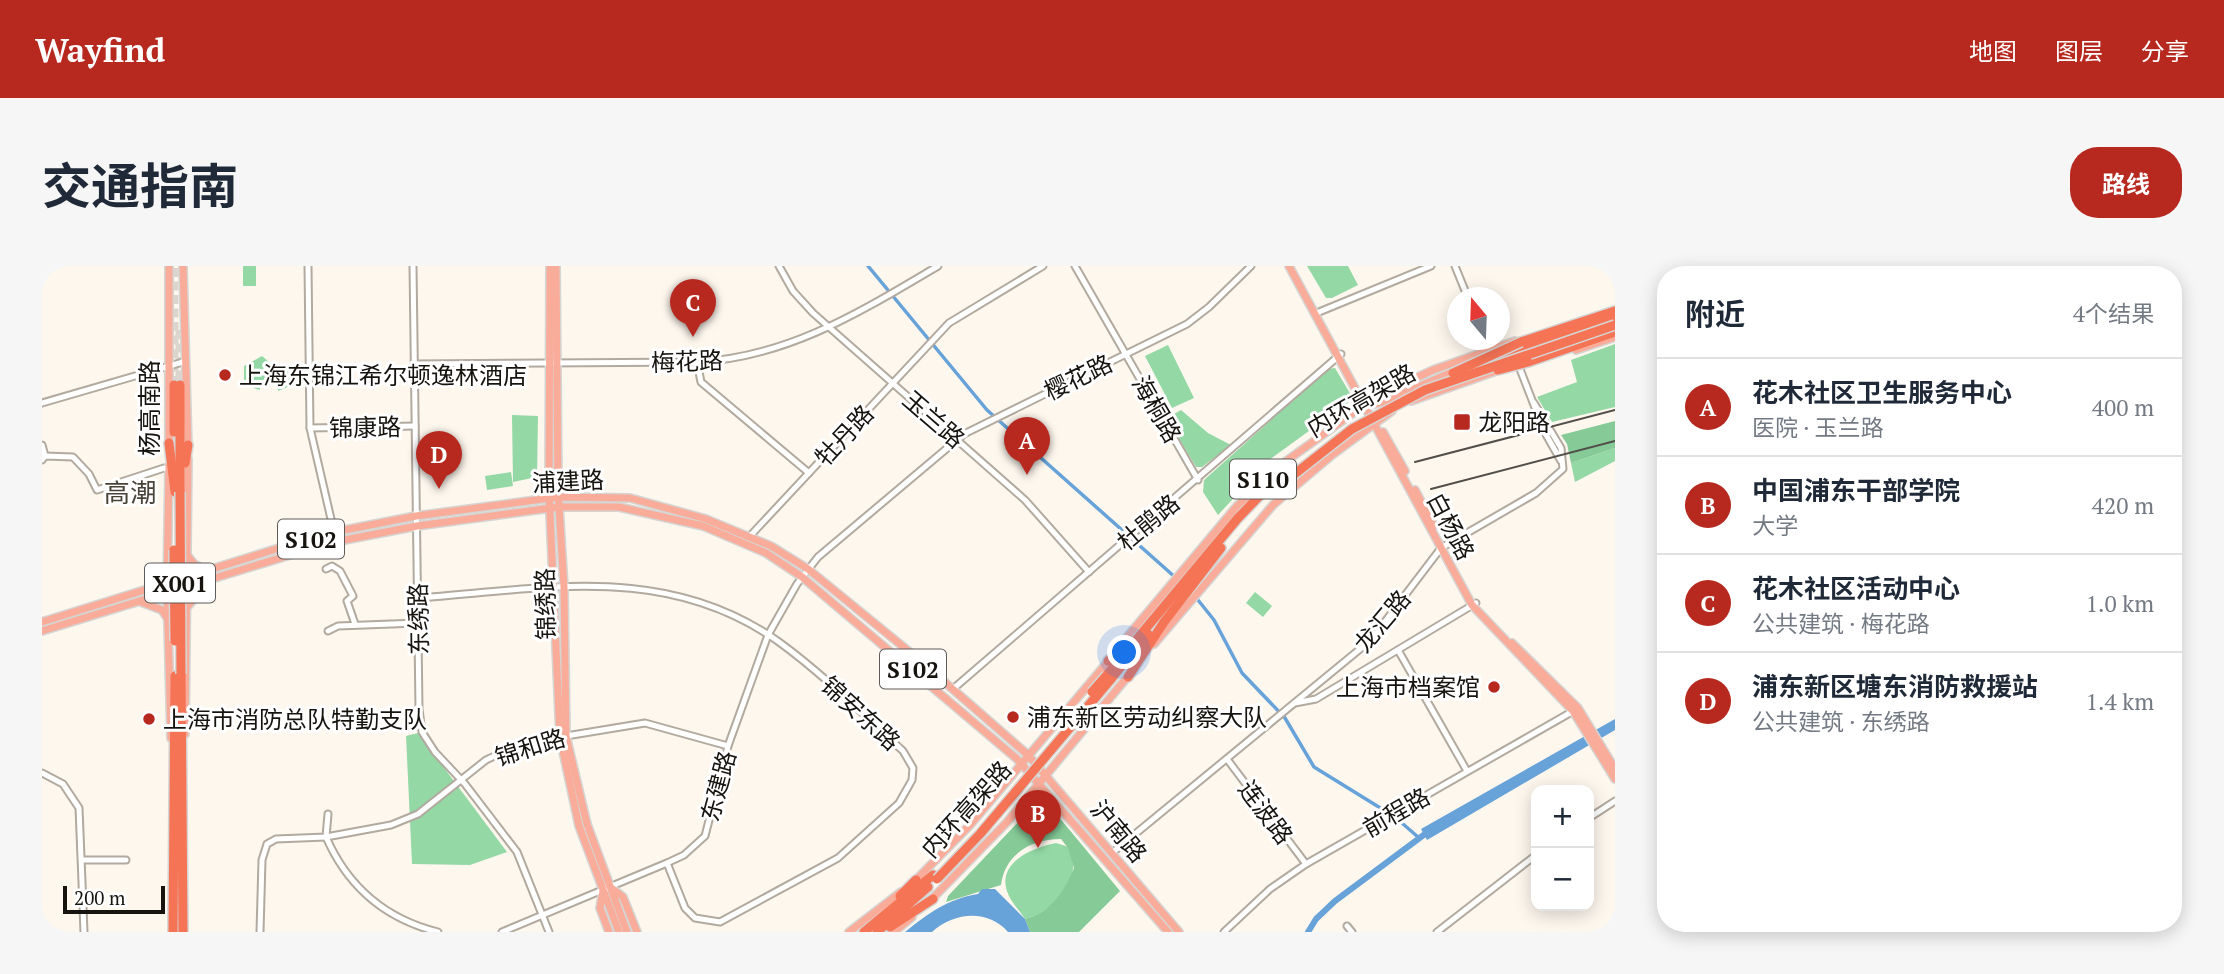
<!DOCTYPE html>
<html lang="zh">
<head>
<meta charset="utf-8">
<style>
  :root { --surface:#fff; --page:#f6f6f7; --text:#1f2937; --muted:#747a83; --line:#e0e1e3; --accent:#b7281f }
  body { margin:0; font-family:"PT Serif","Noto Sans SC",serif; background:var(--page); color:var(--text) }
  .controls { position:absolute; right:21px; bottom:21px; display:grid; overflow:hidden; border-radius:14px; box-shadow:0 4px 18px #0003 }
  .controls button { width:63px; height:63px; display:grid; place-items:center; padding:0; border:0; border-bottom:2px solid var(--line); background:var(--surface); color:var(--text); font:35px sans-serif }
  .compass { position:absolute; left:1405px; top:21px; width:63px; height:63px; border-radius:50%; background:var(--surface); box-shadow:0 4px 18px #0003; rotate:341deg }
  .scale { position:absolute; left:21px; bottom:18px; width:102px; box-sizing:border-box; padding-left:7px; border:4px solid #171410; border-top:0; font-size:19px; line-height:24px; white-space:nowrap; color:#171410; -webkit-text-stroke:5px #fff; paint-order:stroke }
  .you { position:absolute; left:1083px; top:387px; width:24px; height:24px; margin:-18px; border:5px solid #fff; border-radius:50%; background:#1a73e8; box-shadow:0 0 0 10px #1a73e833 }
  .badge { display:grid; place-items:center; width:46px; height:46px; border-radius:50%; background:var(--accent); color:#fff; font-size:23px; font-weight:700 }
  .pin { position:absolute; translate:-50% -58px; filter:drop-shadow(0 2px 4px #0008) }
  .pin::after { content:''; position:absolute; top:37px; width:24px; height:21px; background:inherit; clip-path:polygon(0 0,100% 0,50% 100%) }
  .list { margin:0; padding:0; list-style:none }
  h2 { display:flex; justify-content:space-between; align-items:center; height:91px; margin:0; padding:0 28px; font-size:30px }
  h2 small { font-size:23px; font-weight:400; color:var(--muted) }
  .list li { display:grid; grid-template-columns:46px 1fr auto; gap:21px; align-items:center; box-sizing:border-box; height:98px; padding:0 28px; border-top:2px solid var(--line) }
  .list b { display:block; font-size:26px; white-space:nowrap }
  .list p { margin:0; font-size:23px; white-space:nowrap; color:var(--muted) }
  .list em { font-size:23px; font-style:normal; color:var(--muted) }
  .map { position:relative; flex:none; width:1573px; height:666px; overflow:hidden; border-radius:28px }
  header { display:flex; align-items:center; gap:42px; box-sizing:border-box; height:98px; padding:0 35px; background:var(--accent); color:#fff }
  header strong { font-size:33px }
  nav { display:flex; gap:38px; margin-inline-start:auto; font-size:24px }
  .intro { display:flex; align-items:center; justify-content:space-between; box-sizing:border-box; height:168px; padding:0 42px }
  h1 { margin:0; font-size:49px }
  .button { padding:18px 32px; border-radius:28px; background:var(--accent); color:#fff; font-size:24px; font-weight:700 }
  main { display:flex; gap:42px; padding:0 42px }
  aside { flex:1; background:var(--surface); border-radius:28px; box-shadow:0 4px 18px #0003 }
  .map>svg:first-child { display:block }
  .green { fill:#93d8a5 }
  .forest { fill:#86cb97 }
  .water { fill:#67a2d8 }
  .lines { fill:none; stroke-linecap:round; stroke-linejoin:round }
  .canal { stroke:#67a2d8; stroke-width:3.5 }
  .river { stroke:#67a2d8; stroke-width:6 }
  .highway-tunnel { stroke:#dbd5cd; stroke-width:9; stroke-dasharray:9 4.5; stroke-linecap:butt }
  .minor-casing { stroke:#b2a99f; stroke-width:9 }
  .major-casing { stroke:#d5d5d4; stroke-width:10 }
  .highway-casing { stroke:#d5d5d4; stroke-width:12 }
  .minor { stroke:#fff; stroke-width:5 }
  .major { stroke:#faac9a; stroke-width:7 }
  .highway { stroke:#f67456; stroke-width:9 }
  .rail { stroke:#524e49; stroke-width:2 }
  .highway-bridge-casing { stroke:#d5d5d4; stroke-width:12; stroke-linecap:butt }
  .highway-bridge { stroke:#f67456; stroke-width:9 }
  .poi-dot { fill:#b7281f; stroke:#fff; stroke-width:2.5 }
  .labels { text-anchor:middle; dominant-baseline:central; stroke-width:6; stroke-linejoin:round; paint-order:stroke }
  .shield { fill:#fff; stroke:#5d5a58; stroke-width:2 }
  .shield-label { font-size:23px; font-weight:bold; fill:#171410 }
  .street-label { font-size:24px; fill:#171410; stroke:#fff }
  .poi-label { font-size:24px; fill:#171410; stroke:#fff; text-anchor:start }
  .neighbourhood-label { font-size:26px; fill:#494239; stroke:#fff }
</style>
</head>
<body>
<header>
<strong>Wayfind</strong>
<nav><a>地图</a><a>图层</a><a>分享</a></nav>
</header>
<div class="intro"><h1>交通指南</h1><a class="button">路线</a></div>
<main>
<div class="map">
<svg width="1573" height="666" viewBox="0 0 1573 666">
  <rect width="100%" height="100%" fill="#fef7ee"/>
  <g class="green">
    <rect x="201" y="0" width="13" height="20"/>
    <path d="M1265,0H1306L1316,19L1290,32H1284Z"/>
    <path d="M1573,78V141L1510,156L1495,131L1535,116L1529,94Z"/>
    <path d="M1126,79L1152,132L1130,142L1103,90Z"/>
    <path d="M220,90L235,103L256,100L255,117L236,125V116H218V124L202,119V100Z"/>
    <path d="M1293,102L1309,129L1307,136L1227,194L1176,249L1161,226L1162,214L1286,103Z"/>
    <path d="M1139,144L1166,167L1189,179L1160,201H1154L1125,152Z"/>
    <path d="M470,149L496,150L495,211L471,216Z"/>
    <path d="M1573,182V195L1533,216L1529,197Z"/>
    <path d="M469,206L471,220L445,224L443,210Z"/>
    <path d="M1213,326L1230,340L1221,351L1204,337Z"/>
    <path d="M376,467L465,586L428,599L370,598L364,470Z"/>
    <path d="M1014,577L1027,581C1028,587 1032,596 1031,603C1028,626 1004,648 983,653C978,645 968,635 965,625C955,595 993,581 1014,577Z"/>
  </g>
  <g class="forest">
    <path d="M1573,155V182L1529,197L1525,178L1519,169Z"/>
    <path d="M997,534L1007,539L1078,625L1037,666H988L983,653C1009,646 1022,626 1032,602L1026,582L1019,573C989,573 963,588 959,619L904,636L906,630Z"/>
  </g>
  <g class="water">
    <path d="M1573,453V464L1385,574L1379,563Z"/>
    <path d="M940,623H953L983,653L988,666H966C946,643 912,646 890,666H863C887,647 905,633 936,628Z"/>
  </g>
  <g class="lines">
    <g class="canal">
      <path d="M826,0L945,144L1134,312"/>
      <path d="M1152,329L1172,354L1200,407L1243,452L1272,501L1353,551L1376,571"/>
    </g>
    <path class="river" d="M1266,666L1274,653L1293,635L1387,565"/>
    <g class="highway-tunnel">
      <path d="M138,64V119"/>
      <path d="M132,119V0"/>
    </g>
    <g class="minor-casing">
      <g id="minor">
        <path d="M266,0L268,162L373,160"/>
        <path d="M371,0L377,443L380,466L393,486L423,518L475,586L507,666"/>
        <path d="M737,0L751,25L771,47L983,234L1047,306"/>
        <path d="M1033,0L1156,214"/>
        <path d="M1413,0L1426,32"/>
        <path d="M1277,46L1389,0"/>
        <path d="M1444,74L1447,83"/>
        <path d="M655,96L659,116L767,207"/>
        <path d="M372,98L655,96C747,91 818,46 896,0"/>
        <path d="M1478,103L1502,165L1519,195"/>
        <path d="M0,137L141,96"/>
        <path d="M268,162L292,266"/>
        <path d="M0,179L3,190"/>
        <path d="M0,194L3,190L31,191L47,208L55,224L122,202"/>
        <path d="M708,270L907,57L1001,0"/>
        <path d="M284,303L290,300L298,305L311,330L305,335L313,358"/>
        <path d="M375,332C503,323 625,296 737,376C781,408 821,448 861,485L871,502L870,514L857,537L796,592L678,656L653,652L643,642L625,597"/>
        <path d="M286,365L296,360L376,357"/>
        <path d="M1356,384L1425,505"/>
        <path d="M911,423L1299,88"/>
        <path d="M1253,437L1274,433L1434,337"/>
        <path d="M1185,493L1264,598"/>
        <path d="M0,507L21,518L37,542L42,666"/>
        <path d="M1547,552L1573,535"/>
        <path d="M284,571C306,621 344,653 396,666"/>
        <path d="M284,571L286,548"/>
        <path d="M1070,587L1329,374L1399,282L1494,227L1521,203L1519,182L1492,137"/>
        <path d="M40,594H84"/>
        <path d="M1305,660L1310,666"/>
        <path d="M218,666L220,594L225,578L234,573L284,571L349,559L376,548L444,494L461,486L524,470L603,457L686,480"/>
        <path d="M460,666L625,597L642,589L663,570L686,480L726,369L755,318L776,291L922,168L1145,58L1167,41L1209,0"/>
        <path d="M1182,666L1228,623L1264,598L1533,444"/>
        <path d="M1395,666L1494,589"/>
      </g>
    </g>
    <g class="major-casing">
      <g id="major">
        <path d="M141,0L146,181"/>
        <path d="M508,0L507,226L518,471L537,560L577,666"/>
        <path d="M514,0L516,224L522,321L524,470L545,558L585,666"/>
        <path d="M1247,0L1430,339L1531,445L1573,513"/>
        <path d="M1534,84L1573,71"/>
        <path d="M1369,135L1460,103"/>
        <path d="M1324,140L1341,136L1413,105"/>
        <path d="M1341,166L1363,205"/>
        <path d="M127,181V0"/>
        <path d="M127,200L125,322L129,472"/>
        <path d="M1373,224L1392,260"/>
        <path d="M145,289L152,298L165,305"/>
        <path d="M106,322L125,299"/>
        <path d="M99,336L120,344L126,353"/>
        <path d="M146,340L165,317"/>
        <path d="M0,356L282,268L374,250L516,231L588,232L664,253L729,280L766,303L875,392L986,489L1137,666"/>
        <path d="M0,365L287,277L375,260L517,241H577L661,260L724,287L760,311L975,493L1126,666"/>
        <path d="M1080,377L1195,240L1240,198L1335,130L1391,104L1473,75"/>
        <path d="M1470,377L1536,442L1573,503"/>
        <path d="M1112,378L1231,239L1290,189L1350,145"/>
        <path d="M143,468L146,193"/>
        <path d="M871,617L928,559L1069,392"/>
        <path d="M568,621L581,631L595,666"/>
        <path d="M561,625L558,642L567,666"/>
        <path d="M887,636L965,556L1087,409"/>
        <path d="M807,666L859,626"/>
        <path d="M852,666L870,651"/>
      </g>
    </g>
    <g class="highway-casing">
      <g id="highway">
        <path d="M1479,76L1573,45"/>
        <path d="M1442,96L1573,53"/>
        <path d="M1486,96L1573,66"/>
        <path d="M132,119V166"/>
        <path d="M138,119V226"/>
        <path d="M127,177L133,226"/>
        <path d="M143,197L146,179"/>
        <path d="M1066,395L1087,374"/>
        <path d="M139,408L141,666"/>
        <path d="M1065,409L1196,252L1231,216"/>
        <path d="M1086,411L1122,356L1179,282"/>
        <path d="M1069,413L1106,368"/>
        <path d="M858,630L874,614"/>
        <path d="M848,661L891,633"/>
        <path d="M131,666L133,410"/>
        <path d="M822,666L891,609"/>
        <path d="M835,666L886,621"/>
      </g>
    </g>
    <use href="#minor" class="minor"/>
    <use href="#major" class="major"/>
    <use href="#highway" class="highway"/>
    <g class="rail">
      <path d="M1373,196L1573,144"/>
      <path d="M1389,223L1573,175"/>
    </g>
    <g class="highway-bridge-casing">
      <g id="highway-bridge">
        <path d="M1456,104L1486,96"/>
        <path d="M1411,107L1479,76"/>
        <path d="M1236,221L1310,163L1383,124L1573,59"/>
        <path d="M138,226L139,408"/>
        <path d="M132,284L133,375"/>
        <path d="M1050,426L1065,409"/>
        <path d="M895,613L938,568L1069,413"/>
      </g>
    </g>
    <use href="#highway-bridge" class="highway-bridge"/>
  </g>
  <g class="poi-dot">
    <circle cx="183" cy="109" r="7"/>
    <rect x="1411" y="147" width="18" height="18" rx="3.5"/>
    <circle cx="1452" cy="421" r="7"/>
    <circle cx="971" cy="451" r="7"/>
    <circle cx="107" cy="453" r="7"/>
  </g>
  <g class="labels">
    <g class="shield">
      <rect x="1188" y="193.5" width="66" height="39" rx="5"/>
      <rect x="236" y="253.5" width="66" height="39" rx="5"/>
      <rect x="103" y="297.5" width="70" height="39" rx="5"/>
      <rect x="838" y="383.5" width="66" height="39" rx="5"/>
    </g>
    <g class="shield-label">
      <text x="1221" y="213">S110</text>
      <text x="269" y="273">S102</text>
      <text x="138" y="317">X001</text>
      <text x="871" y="403">S102</text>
    </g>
    <g class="street-label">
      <text transform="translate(645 95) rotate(-2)">梅花路</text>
      <text transform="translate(1036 111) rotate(-26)">樱花路</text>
      <text transform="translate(1319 134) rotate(-30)">内环高架路</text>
      <text transform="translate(107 142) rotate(-90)">杨高南路</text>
      <text transform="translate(1115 143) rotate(60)">海桐路</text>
      <text transform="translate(892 153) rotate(41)">玉兰路</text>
      <text transform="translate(323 161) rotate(-1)">锦康路</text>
      <text transform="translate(802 169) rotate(-47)">牡丹路</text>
      <text transform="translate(526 215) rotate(-3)">浦建路</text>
      <text transform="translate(1106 256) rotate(-40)">杜鹃路</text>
      <text transform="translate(1409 260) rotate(62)">白杨路</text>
      <text transform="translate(503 338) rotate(-91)">锦绣路</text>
      <text transform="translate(376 353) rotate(-91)">东绣路</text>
      <text transform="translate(1340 355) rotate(-50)">龙汇路</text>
      <text transform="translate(819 447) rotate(42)">锦安东路</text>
      <text transform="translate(488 481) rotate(-17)">锦和路</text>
      <text transform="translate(676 520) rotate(-75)">东建路</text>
      <text transform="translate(924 543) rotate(-48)">内环高架路</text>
      <text transform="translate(1224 546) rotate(53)">连波路</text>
      <text transform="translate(1354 546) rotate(-30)">前程路</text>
      <text transform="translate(1077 565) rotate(50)">沪南路</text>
    </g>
    <g class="poi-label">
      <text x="197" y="109">上海东锦江希尔顿逸林酒店</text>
      <text x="1436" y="156">龙阳路</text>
      <text x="1438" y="421" text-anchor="end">上海市档案馆</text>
      <text x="985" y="451">浦东新区劳动纠察大队</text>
      <text x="121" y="453">上海市消防总队特勤支队</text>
    </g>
    <g class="neighbourhood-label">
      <text x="88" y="226">高潮</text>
    </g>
  </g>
</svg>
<div class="controls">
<button>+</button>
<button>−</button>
</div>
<svg class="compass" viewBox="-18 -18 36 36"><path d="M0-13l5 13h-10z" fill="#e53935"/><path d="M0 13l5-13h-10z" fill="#747a83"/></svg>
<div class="scale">200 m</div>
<div class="you"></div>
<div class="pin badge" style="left:985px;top:209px">A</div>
<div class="pin badge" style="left:996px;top:582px">B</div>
<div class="pin badge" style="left:651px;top:71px">C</div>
<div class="pin badge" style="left:397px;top:223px">D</div>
</div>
<aside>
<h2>附近<small>4个结果</small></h2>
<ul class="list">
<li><span class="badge">A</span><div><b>花木社区卫生服务中心</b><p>医院 · 玉兰路</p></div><em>400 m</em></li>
<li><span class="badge">B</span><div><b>中国浦东干部学院</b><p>大学</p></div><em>420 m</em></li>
<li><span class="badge">C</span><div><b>花木社区活动中心</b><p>公共建筑 · 梅花路</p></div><em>1.0 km</em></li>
<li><span class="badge">D</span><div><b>浦东新区塘东消防救援站</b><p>公共建筑 · 东绣路</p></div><em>1.4 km</em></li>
</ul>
</aside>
</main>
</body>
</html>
